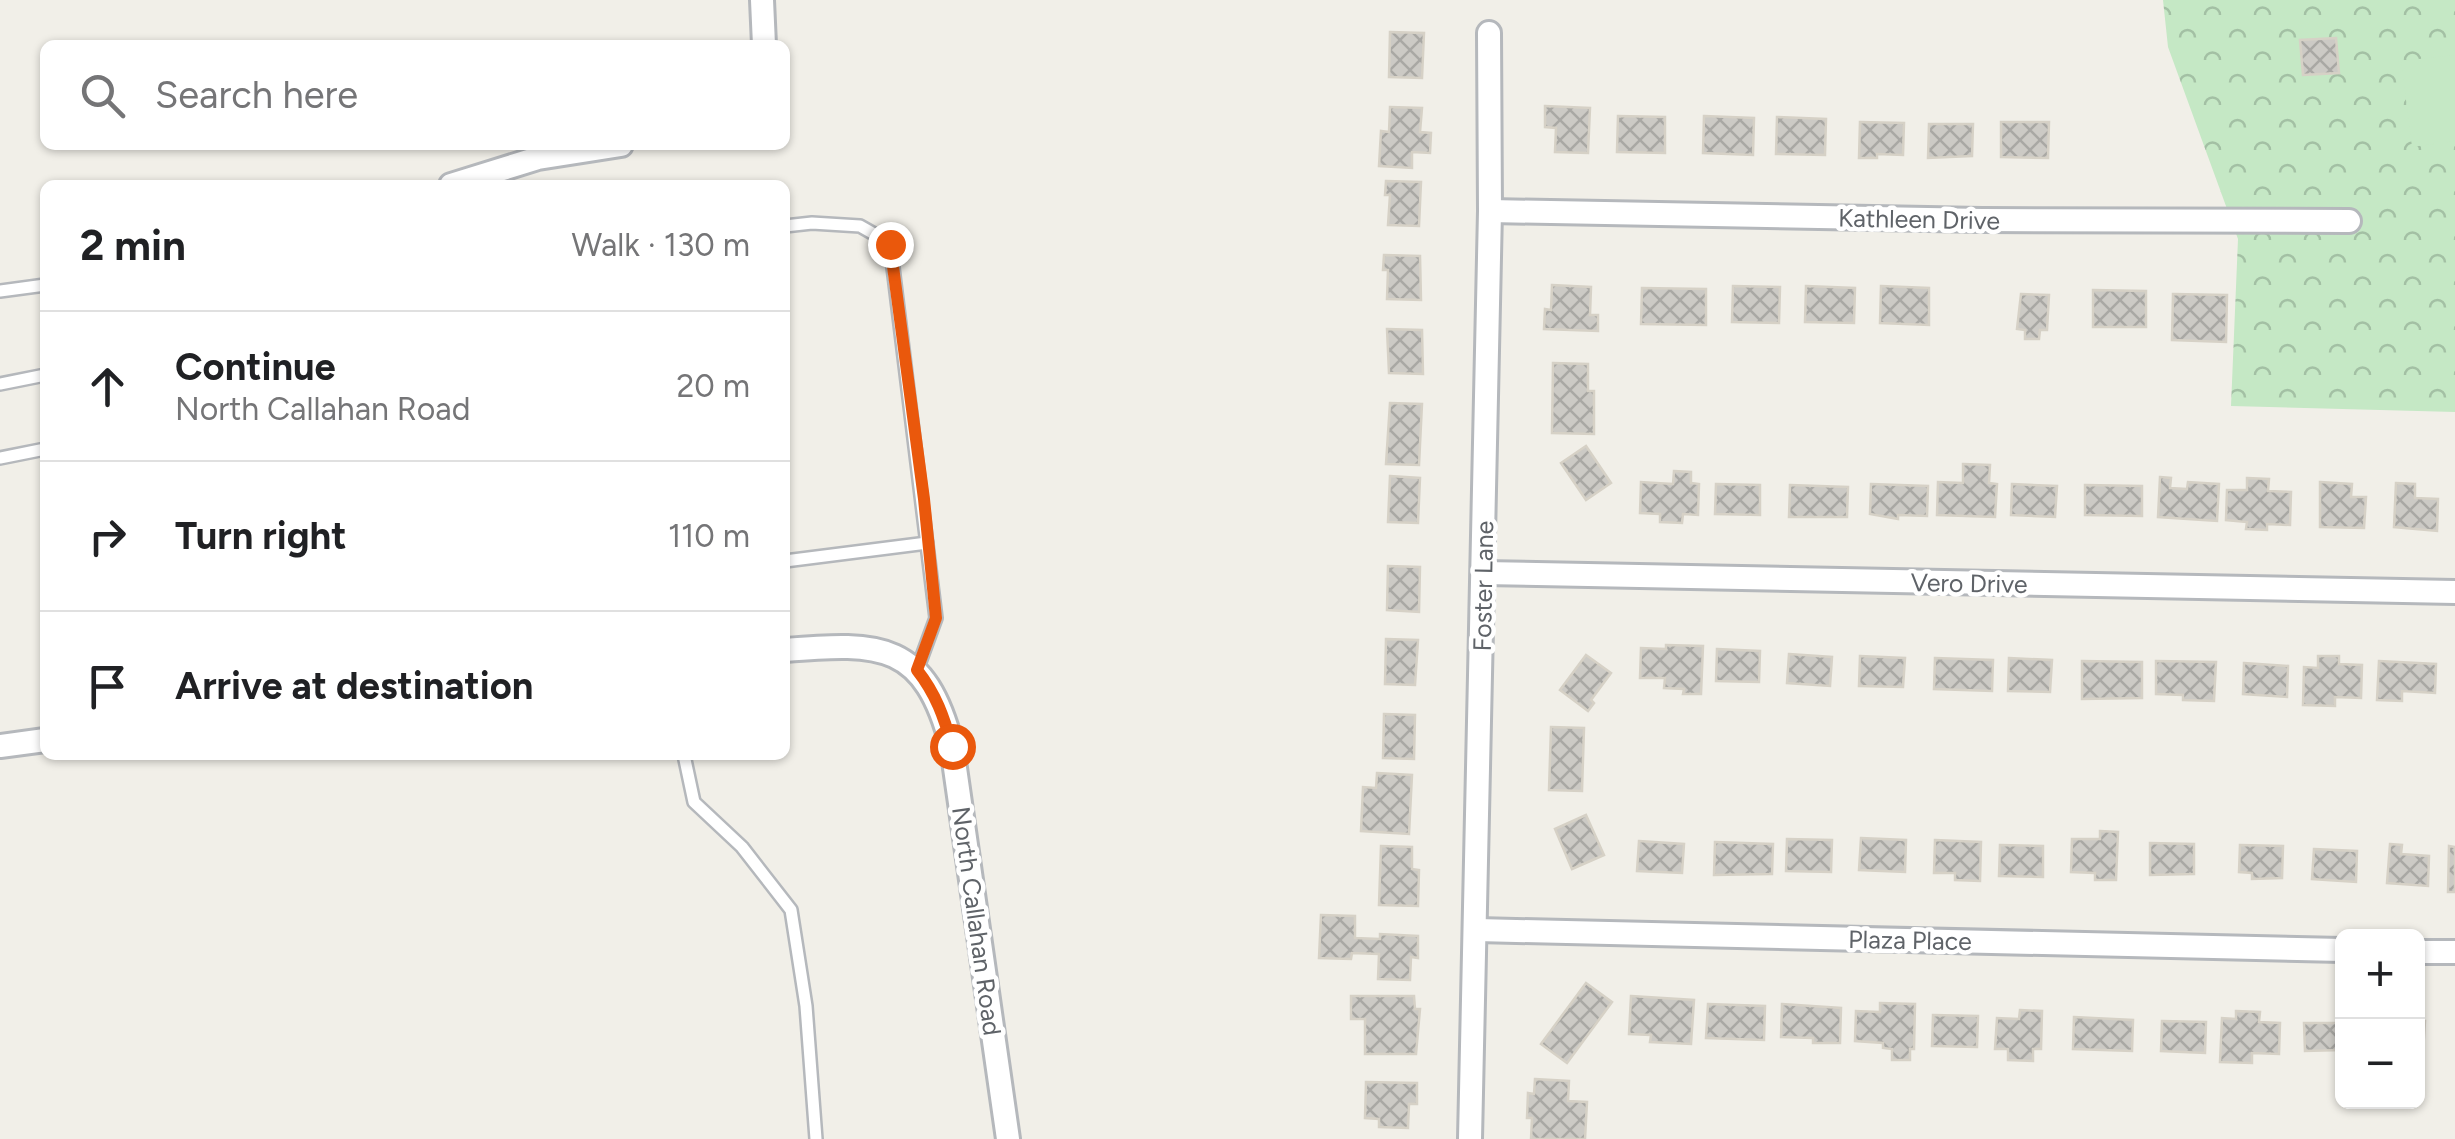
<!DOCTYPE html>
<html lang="en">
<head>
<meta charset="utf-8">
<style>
  :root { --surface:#fff; --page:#f2f2f2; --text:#202124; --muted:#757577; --line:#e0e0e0 }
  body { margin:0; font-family:Figtree,sans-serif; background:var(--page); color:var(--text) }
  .controls { position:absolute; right:30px; bottom:30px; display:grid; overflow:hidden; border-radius:15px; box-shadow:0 2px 8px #0004 }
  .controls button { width:90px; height:90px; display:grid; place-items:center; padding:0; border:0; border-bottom:2px solid var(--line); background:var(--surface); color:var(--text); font:50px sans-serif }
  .stop { position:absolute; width:30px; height:30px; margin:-22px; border:8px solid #ea580c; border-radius:50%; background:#fff }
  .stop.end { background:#ea580c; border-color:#fff; box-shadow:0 2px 10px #0008 }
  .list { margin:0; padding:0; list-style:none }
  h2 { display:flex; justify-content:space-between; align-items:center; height:130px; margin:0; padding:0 40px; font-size:42px }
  h2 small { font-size:32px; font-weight:400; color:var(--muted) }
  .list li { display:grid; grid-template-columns:65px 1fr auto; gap:30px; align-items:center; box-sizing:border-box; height:150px; padding:0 40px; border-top:2px solid var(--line) }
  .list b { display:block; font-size:38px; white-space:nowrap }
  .list p { margin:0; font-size:32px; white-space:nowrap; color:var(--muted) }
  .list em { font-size:32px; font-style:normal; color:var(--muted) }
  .icon { flex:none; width:55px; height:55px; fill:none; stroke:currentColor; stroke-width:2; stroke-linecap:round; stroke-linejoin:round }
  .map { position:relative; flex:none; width:2455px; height:1139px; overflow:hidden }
  .search { position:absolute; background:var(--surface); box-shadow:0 2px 8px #0004; left:40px; top:40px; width:750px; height:110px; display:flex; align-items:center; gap:25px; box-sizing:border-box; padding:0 35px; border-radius:15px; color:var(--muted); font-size:38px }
  .panel { position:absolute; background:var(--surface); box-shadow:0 2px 8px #0004; left:40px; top:180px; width:750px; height:580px; border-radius:15px }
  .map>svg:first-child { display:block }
  .park { fill:url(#park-crowns) }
  .pitch { fill:#c5e8c5 }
  .building { fill:url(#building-cross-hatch); stroke:#d6d1c6; stroke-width:2.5 }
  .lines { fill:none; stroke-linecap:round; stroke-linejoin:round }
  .lane-casing { stroke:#b5b8bc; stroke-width:16 }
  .street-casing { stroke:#b5b8bc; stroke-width:28 }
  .lane { stroke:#fff; stroke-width:11 }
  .street { stroke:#fff; stroke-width:22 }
  .route { stroke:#ea580c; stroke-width:12 }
  .labels { text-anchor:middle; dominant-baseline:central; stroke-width:9; stroke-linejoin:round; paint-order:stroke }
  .street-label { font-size:25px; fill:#5f6368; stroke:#fff }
</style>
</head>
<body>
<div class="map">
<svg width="2455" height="1139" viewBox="0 0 2455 1139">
  <defs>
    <pattern id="park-crowns" width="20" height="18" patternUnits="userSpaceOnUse" patternTransform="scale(2.5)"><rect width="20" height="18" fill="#c5e8c5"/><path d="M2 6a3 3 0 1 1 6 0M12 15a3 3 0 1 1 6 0" fill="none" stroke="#a3c0a4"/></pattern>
    <pattern id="building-cross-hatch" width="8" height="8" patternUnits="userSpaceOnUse" patternTransform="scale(2.5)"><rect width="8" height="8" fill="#cccac5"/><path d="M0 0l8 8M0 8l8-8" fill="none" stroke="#a9a8a4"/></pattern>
  </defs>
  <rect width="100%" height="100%" fill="#f1efe8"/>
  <path class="park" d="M2163,0H2455V412L2231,406L2238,239L2168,47Z"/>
  <path class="pitch" d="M2455,55V141L2412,147L2401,61Z"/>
  <g class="building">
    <path d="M1390,32L1424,33L1422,78L1389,77Z"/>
    <path d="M2336,38L2339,73L2303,75L2300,40Z"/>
    <path d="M1545,106L1590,108L1588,153L1555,152L1556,128L1545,127Z"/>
    <path d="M1390,107L1422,108L1420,132L1431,133L1430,153L1412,152V168L1379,166L1381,131L1389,132Z"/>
    <path d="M1618,116L1665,117V153L1617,152Z"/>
    <path d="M1704,116L1754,118L1753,155L1703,153Z"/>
    <path d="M1777,117L1826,119L1825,155L1776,154Z"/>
    <path d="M1860,122L1904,123L1903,155L1877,154V158H1859Z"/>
    <path d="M2001,122H2049L2048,158L2001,157Z"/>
    <path d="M1929,124H1973L1972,156L1928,158Z"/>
    <path d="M1386,181L1421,182L1419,226L1388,225L1390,195H1385Z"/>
    <path d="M1384,255L1420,256L1421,300L1387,299L1388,270H1383Z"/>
    <path d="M1552,285L1591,287L1590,315H1598V331L1544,329L1545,309L1551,310Z"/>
    <path d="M1733,286L1780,287L1779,323L1732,322Z"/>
    <path d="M1806,286L1855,288L1854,323L1805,322Z"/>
    <path d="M1881,286L1929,288V325L1880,323Z"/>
    <path d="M1642,288L1706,289V325L1641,324Z"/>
    <path d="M2093,290L2146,291V327H2093Z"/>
    <path d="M2021,294L2049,295L2047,330H2040L2039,339H2025V330L2017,329Z"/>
    <path d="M2173,294L2227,295L2226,342L2172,340Z"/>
    <path d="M1387,329L1422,330L1423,374L1389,373Z"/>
    <path d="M1553,363L1588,364V391H1594V434L1552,433Z"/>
    <path d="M1390,403L1422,404L1419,465L1386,464Z"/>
    <path d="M1586,446L1611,483L1586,500L1561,463Z"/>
    <path d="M1963,464L1990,465L1989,483L1997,484L1995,517L1937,515L1938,482L1963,483Z"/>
    <path d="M1674,471L1691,472V483L1699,484L1698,515L1683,514L1682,523L1660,522V514L1640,513L1641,482L1673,484Z"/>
    <path d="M1390,476L1420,478L1418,523L1388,522Z"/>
    <path d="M2160,477L2171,478L2170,488L2187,489L2188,482L2219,484L2217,521L2158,517Z"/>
    <path d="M2247,478L2269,479L2268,491L2291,492L2290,525L2267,524V530L2246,529L2247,522L2226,520L2227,490H2247Z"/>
    <path d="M2320,482L2352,484L2351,497H2366L2364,528L2320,527Z"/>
    <path d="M2396,483L2415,484V498L2438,499L2437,531L2394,527Z"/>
    <path d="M1716,484L1760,485V515L1715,514Z"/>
    <path d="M1871,484L1928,486L1927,516L1898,515V519L1870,514Z"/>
    <path d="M2012,484L2057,486L2055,517L2011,515Z"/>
    <path d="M1790,485L1848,487L1847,517H1789Z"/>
    <path d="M2085,485L2142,486V516L2085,515Z"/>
    <path d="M1388,566L1420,567L1419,612L1387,610Z"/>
    <path d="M1386,639L1418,640L1415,685L1385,684Z"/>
    <path d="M1666,645L1703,646L1701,694H1683L1684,689L1664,688L1665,678H1640L1641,648L1666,649Z"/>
    <path d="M1717,649L1760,651L1759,682L1716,681Z"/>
    <path d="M1789,654L1832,657L1830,686L1787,683Z"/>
    <path d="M1586,655L1611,673L1591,700L1594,703L1588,711L1560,690Z"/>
    <path d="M1860,656L1905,658L1903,687L1859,686Z"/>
    <path d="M2318,656H2339V664L2362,665L2361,698L2335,697V706L2303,705L2304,667L2318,668Z"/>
    <path d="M1935,658L1993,660L1992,691L1934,689Z"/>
    <path d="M2009,658L2052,660L2050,692L2008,691Z"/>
    <path d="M2082,661L2142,662V698L2082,699Z"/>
    <path d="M2156,661L2216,662L2214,701L2183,700V695L2156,694Z"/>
    <path d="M2379,661L2436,664L2435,693L2402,691V701L2377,700Z"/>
    <path d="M2244,663L2288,666L2287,697L2243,694Z"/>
    <path d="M1384,714L1415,715L1414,759L1383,758Z"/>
    <path d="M1551,727L1584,728L1582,791L1549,790Z"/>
    <path d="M1377,773L1412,775L1409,834L1361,831L1363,787L1376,788Z"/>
    <path d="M1586,815L1604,855L1572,869L1555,829Z"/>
    <path d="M2100,831L2118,832L2116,880H2095V873L2071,872L2072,839H2100Z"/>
    <path d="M1861,838L1906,840L1905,872L1859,870Z"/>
    <path d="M1787,839L1832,840L1831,872L1786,871Z"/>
    <path d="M1935,840L1981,842L1980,881L1955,880V873H1934Z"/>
    <path d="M1639,841L1684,844L1682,873L1637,871Z"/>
    <path d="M1715,842L1773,844L1772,874L1714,875Z"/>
    <path d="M2150,843L2194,844V874L2150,875Z"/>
    <path d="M2390,844L2402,845L2401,854L2429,856L2428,886L2387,883Z"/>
    <path d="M2000,845L2043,846V877L1999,876Z"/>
    <path d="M2240,845L2283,846L2282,878L2252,879V873L2239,872Z"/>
    <path d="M1381,846L1412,847V869L1419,870L1418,906L1379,905Z"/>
    <path d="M2449,846L2455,847V892H2448Z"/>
    <path d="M2314,849L2357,851L2356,882L2312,879Z"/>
    <path d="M1321,915L1355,916V938L1380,939V934L1418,936V958L1411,957L1410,980L1378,979L1379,954L1352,953L1351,959L1319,958Z"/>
    <path d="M1586,983L1612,1002L1567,1063L1541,1044Z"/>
    <path d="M1351,996H1414L1415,1009H1420L1416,1054H1365V1019H1351Z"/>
    <path d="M1631,996L1694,1000L1691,1044L1650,1042L1651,1035L1629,1034Z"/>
    <path d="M1880,1003L1915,1004L1914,1049H1910V1060H1892V1049L1883,1048V1043L1855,1041L1856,1011L1880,1012Z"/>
    <path d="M1708,1004L1765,1006L1764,1040L1706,1038Z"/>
    <path d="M1782,1004L1841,1008L1840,1043H1813V1038L1781,1037Z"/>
    <path d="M2020,1010L2042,1011L2041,1049H2033V1061L2008,1060V1049H1995L1997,1018L2019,1019Z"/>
    <path d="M2236,1011L2260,1012L2259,1022L2280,1023L2279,1054L2252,1053V1063L2220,1062L2222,1018L2236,1019Z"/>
    <path d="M1933,1015L1978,1016L1977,1047L1932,1046Z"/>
    <path d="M2074,1017L2133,1020L2132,1051L2073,1049Z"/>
    <path d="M2162,1021L2206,1022L2205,1053L2161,1051Z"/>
    <path d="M2418,1021H2425L2422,1068L2418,1067Z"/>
    <path d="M2304,1023H2342V1050L2305,1051Z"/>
    <path d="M1535,1079L1569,1081L1568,1101L1587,1102L1585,1139H1531L1532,1118H1527L1528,1093L1534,1094Z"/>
    <path d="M1366,1082L1417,1083V1104H1409L1408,1128L1379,1127V1119L1365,1118Z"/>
  </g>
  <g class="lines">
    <g class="lane-casing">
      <g id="lane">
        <path d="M785,226L812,223L860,226L890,243L936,618L917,670"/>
        <path d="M0,291L45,285"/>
        <path d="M0,384L45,375"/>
        <path d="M0,458L45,449"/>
        <path d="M785,561L927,543"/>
        <path d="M684,755L694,802L742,847L791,910L806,1006L816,1139"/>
      </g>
    </g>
    <g class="street-casing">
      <g id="street">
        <path d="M762,0L764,45"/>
        <path d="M451,185L538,158L621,145"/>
        <path d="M1490,211L1982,220L2349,221"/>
        <path d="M1483,573L2455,592"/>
        <path d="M785,650C881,642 925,642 952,747L1008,1139"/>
        <path d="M0,746L45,740"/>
        <path d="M1477,930L2342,950"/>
        <path d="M2418,952H2455"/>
        <path d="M1470,1139L1490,211L1489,33"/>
      </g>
    </g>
    <use href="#lane" class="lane"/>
    <use href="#street" class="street"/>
  </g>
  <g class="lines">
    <path class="route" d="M890,244L924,499L936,618L917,670C936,694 944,717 952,746"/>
  </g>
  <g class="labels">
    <g class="street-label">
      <text transform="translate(1919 219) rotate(1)">Kathleen Drive</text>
      <text transform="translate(1969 583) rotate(1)">Vero Drive</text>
      <text transform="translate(1483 586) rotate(-89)">Foster Lane</text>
      <text transform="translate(977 921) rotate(82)">North Callahan Road</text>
      <text transform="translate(1910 940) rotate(1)">Plaza Place</text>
    </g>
  </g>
</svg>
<div class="controls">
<button>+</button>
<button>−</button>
</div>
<div class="stop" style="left:952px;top:746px"></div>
<div class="stop end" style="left:890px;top:244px"></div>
<div class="search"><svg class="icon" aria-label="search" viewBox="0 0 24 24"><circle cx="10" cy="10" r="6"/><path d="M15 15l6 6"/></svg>Search here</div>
<section class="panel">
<h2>2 min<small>Walk · 130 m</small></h2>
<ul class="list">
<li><svg class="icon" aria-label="ahead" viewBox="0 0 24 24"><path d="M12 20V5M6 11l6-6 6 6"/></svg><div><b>Continue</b><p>North Callahan Road</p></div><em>20 m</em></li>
<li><svg class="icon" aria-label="right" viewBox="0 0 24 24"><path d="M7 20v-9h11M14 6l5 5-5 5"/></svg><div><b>Turn right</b></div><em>110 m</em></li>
<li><svg class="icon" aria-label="arrive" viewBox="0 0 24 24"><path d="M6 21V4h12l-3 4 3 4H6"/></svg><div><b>Arrive at destination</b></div></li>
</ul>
</section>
</div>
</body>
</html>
